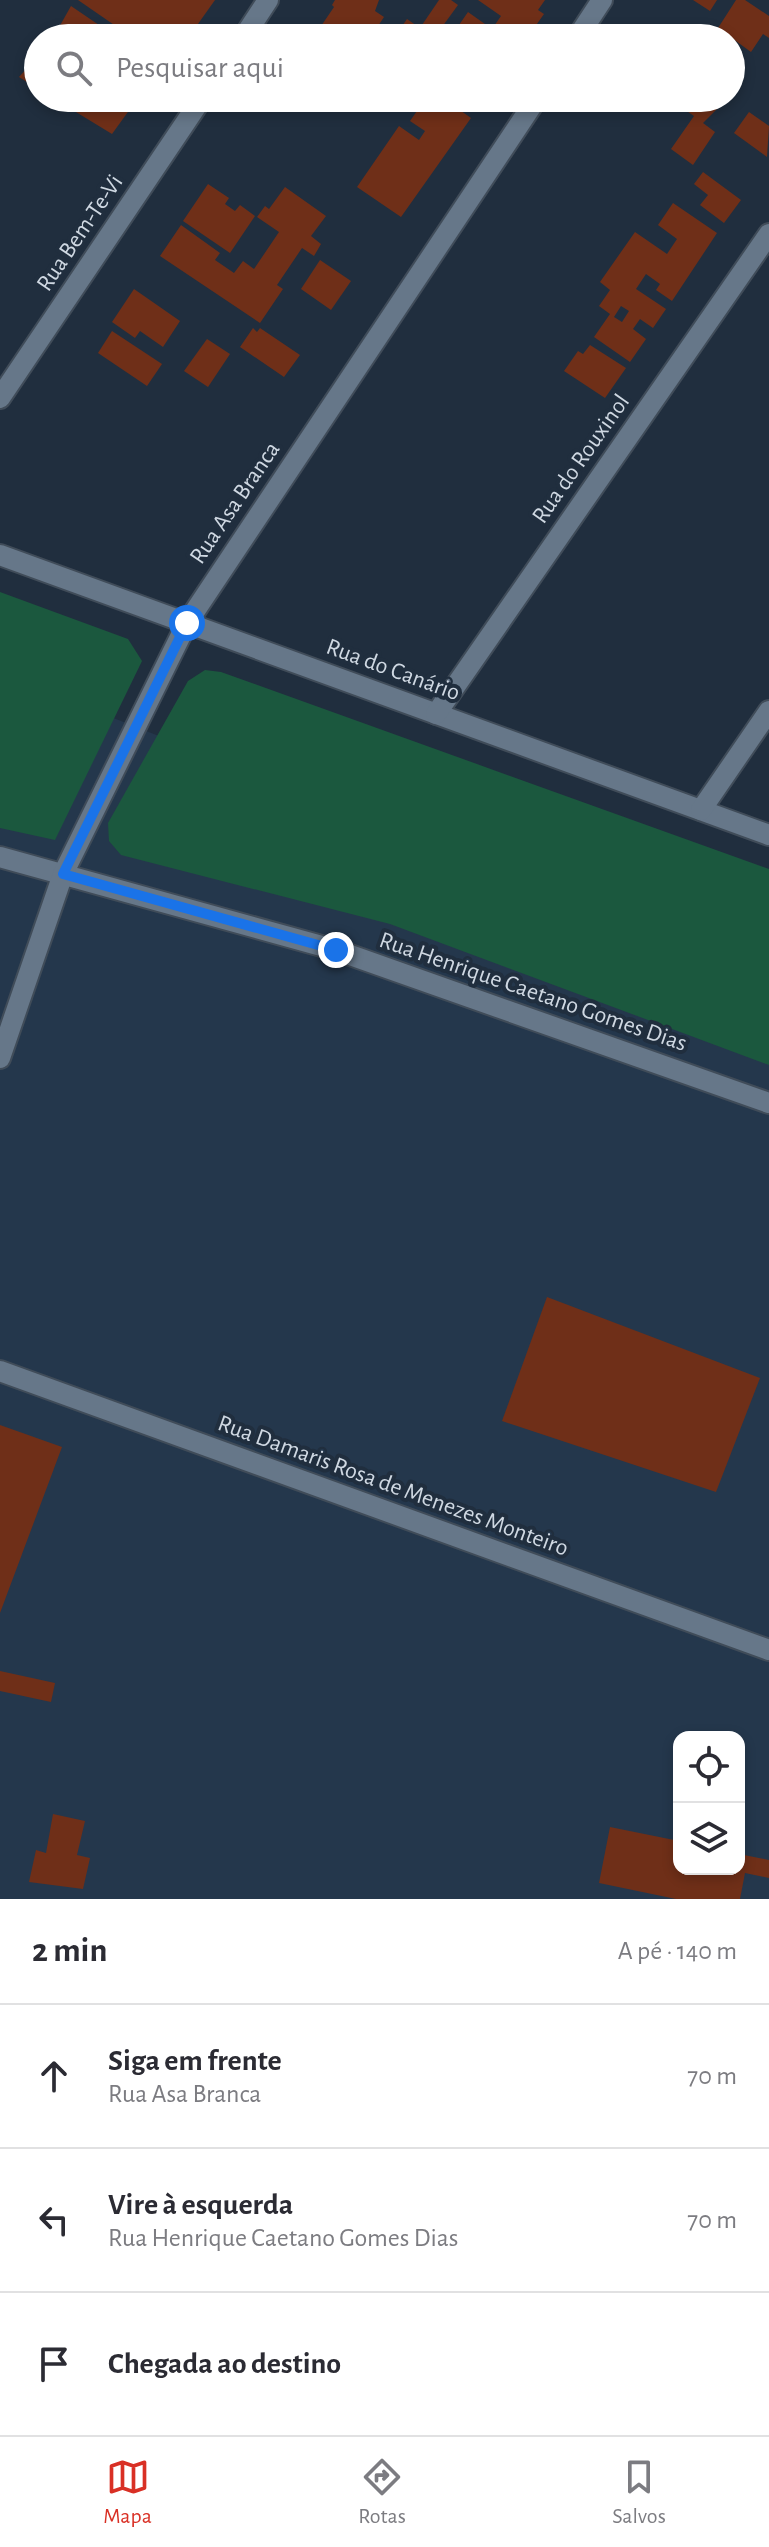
<!DOCTYPE html>
<html lang="pt">
<head>
<meta charset="utf-8">
<style>
  :root { --surface:#fff; --page:#f2f2f3; --text:#2b2b33; --muted:#7c7c81; --line:#e1e1e2; --accent:#d93025 }
  body { margin:0; font-family:"Alegreya Sans",sans-serif; background:var(--page); color:var(--text) }
  .controls { position:absolute; right:24px; bottom:24px; display:grid; overflow:hidden; border-radius:16px; box-shadow:0 4px 12px #0003 }
  .controls button { width:72px; height:72px; display:grid; place-items:center; padding:0; border:0; border-bottom:2px solid var(--line); background:var(--surface); color:var(--text); font:40px sans-serif }
  .stop { position:absolute; width:24px; height:24px; margin:-18px; border:6px solid #1a73e8; border-radius:50%; background:#fff }
  .stop.end { background:#1a73e8; border-color:#fff; box-shadow:0 2px 8px #0008 }
  .list { margin:0; padding:0; list-style:none }
  h2 { display:flex; justify-content:space-between; align-items:center; height:104px; margin:0; padding:0 32px; font-size:34px }
  h2 small { font-size:26px; font-weight:400; color:var(--muted) }
  .list li { display:grid; grid-template-columns:52px 1fr auto; gap:24px; align-items:center; box-sizing:border-box; height:144px; padding:0 32px; border-top:2px solid var(--line) }
  .list b { display:block; font-size:30px; white-space:nowrap }
  .list p { margin:0; font-size:26px; white-space:nowrap; color:var(--muted) }
  .list em { font-size:26px; font-style:normal; color:var(--muted) }
  .icon { flex:none; width:44px; height:44px; fill:none; stroke:currentColor; stroke-width:2; stroke-linecap:round; stroke-linejoin:round }
  .map { position:relative; flex:none; width:769px; height:1899px; overflow:hidden }
  .search { position:absolute; background:var(--surface); box-shadow:0 4px 12px #0003; left:24px; right:24px; top:24px; height:88px; display:flex; align-items:center; gap:20px; box-sizing:border-box; padding:0 28px; border-radius:44px; color:var(--muted); font-size:30px }
  .sheet { height:536px; background:var(--surface) }
  nav { display:flex; justify-content:space-around; align-items:center; box-sizing:border-box; height:112px; border-top:2px solid var(--line); background:var(--surface); font-size:22px; color:var(--muted) }
  nav a { display:grid; justify-items:center; gap:4px }
  nav .on { color:var(--accent) }
  .map>svg:first-child { display:block }
  .built { fill:#24374c; fill-rule:evenodd }
  .green { fill:#1b583e }
  .building { fill:#6f2f18; fill-rule:evenodd }
  .lines { fill:none; stroke-linecap:round; stroke-linejoin:round }
  .minor-casing { stroke:#404c59; stroke-width:24 }
  .minor { stroke:#667789; stroke-width:20 }
  .route { stroke:#1a73e8; stroke-width:10 }
  .labels { text-anchor:middle; dominant-baseline:central; stroke-width:8; stroke-linejoin:round; paint-order:stroke }
  .street-label { font-size:24px; fill:#cfd8e2; stroke:#202e3e }
</style>
</head>
<body>
<div class="map">
<svg width="769" height="1899" viewBox="0 0 769 1899">
  <rect width="100%" height="100%" fill="#202e3e"/>
  <path class="built" d="M0,673L769,978V1899H0ZM679,1737H739V1869H679Z"/>
  <g class="green">
    <path d="M0,592L128,639L142,661L55,840L0,828Z"/>
    <path d="M205,670L221,672L769,869V1065L390,924L121,855L109,841L108,823L188,681Z"/>
  </g>
  <g class="building">
    <path d="M78,0H215L188,38H133Z"/>
    <path d="M335,0H379L375,11L384,17L372,35L363,29L356,38H313L334,7L332,5Z"/>
    <path d="M439,0H451L458,5L434,38L420,28Z"/>
    <path d="M478,0H545L538,10L544,14L527,38H450L468,12L492,29L501,16Z"/>
    <path d="M693,0H717L710,11Z"/>
    <path d="M736,0H745L769,16V38L763,34L751,52L718,28Z"/>
    <path d="M71,6L118,38H53Z"/>
    <path d="M407,19L420,28L413,38H394Z"/>
    <path d="M38,56V89L19,77Z"/>
    <path d="M53,98H138L112,134Z"/>
    <path d="M426,98H443L471,118L401,217L357,187L399,126L419,140L425,131L410,121Z"/>
    <path d="M668,98H728L703,123L715,132L693,165L671,149L694,116Z"/>
    <path d="M749,112L769,126L767,157L734,133Z"/>
    <path d="M703,172L741,200L724,223L700,205L708,195L694,184Z"/>
    <path d="M208,184L229,198L225,204L235,211L240,205L255,216L230,253L183,221Z"/>
    <path d="M285,187L326,216L311,236L321,244L314,256L302,248L277,285L283,289L260,323L160,256L181,225L220,253L215,260L234,273L243,261L254,269L279,232L257,217L265,206L269,209Z"/>
    <path d="M673,203L717,233L672,301L656,290L660,284L646,274L636,289L666,309L653,328L640,319L633,329L646,339L630,362L594,337L610,314L599,306L610,290L600,282L635,232L667,254L677,239L658,225ZM621,306L629,311L622,322L614,317Z"/>
    <path d="M320,260L351,281L331,310L301,289Z"/>
    <path d="M134,289L180,321L163,347L140,331L135,338L112,322Z"/>
    <path d="M253,328L257,332L260,328L300,355L284,377L240,347Z"/>
    <path d="M112,331L162,364L147,386L98,353Z"/>
    <path d="M207,339L230,354L208,387L184,371Z"/>
    <path d="M590,345L626,368L605,398L564,371L578,351L583,354Z"/>
    <path d="M547,1297L760,1378L716,1492L502,1421Z"/>
    <path d="M0,1425L62,1447L0,1613Z"/>
    <path d="M0,1671L55,1683L51,1702L0,1691Z"/>
    <path d="M53,1814L85,1821L77,1855L90,1858L83,1889L29,1882L36,1850L46,1853Z"/>
    <path d="M610,1827L679,1841V1869H739V1854L769,1860V1878L745,1873L740,1899H676L599,1883Z"/>
  </g>
  <g class="lines">
    <g class="minor-casing">
      <g id="minor">
        <path d="M243,38L268,0"/>
        <path d="M577,38L602,0"/>
        <path d="M0,398L202,98"/>
        <path d="M0,555L769,835"/>
        <path d="M436,714L769,234"/>
        <path d="M701,810L769,711"/>
        <path d="M0,857L336,950L769,1103"/>
        <path d="M0,1058L63,874L187,623L537,98"/>
        <path d="M0,1371L769,1650"/>
      </g>
    </g>
    <use href="#minor" class="minor"/>
  </g>
  <g class="lines">
    <path class="route" d="M187,623L63,874L336,950"/>
  </g>
  <g class="labels">
    <g class="street-label">
      <text transform="translate(80 233) rotate(-56)">Rua Bem-Te-Vi</text>
      <text transform="translate(581 459) rotate(-55)">Rua do Rouxinol</text>
      <text transform="translate(235 503) rotate(-56)">Rua Asa Branca</text>
      <text transform="translate(393 670) rotate(20)">Rua do Canário</text>
      <text transform="translate(533 992) rotate(19)">Rua Henrique Caetano Gomes Dias</text>
      <text transform="translate(393 1486) rotate(20)">Rua Damaris Rosa de Menezes Monteiro</text>
    </g>
  </g>
</svg>
<div class="controls">
<button><svg class="icon" aria-label="locate" viewBox="0 0 24 24"><circle cx="12" cy="12" r="6"/><path d="M12 2v4M12 18v4M2 12h4M18 12h4"/></svg></button>
<button><svg class="icon" aria-label="layers" viewBox="0 0 24 24"><path d="M12 4l9 5-9 5-9-5zM3 14l9 5 9-5"/></svg></button>
</div>
<div class="stop" style="left:187px;top:623px"></div>
<div class="stop end" style="left:336px;top:950px"></div>
<div class="search"><svg class="icon" aria-label="search" viewBox="0 0 24 24"><circle cx="10" cy="10" r="6"/><path d="M15 15l6 6"/></svg>Pesquisar aqui</div>
</div>
<section class="sheet">
<h2>2 min<small>A pé · 140 m</small></h2>
<ul class="list">
<li><svg class="icon" aria-label="ahead" viewBox="0 0 24 24"><path d="M12 20V5M6 11l6-6 6 6"/></svg><div><b>Siga em frente</b><p>Rua Asa Branca</p></div><em>70 m</em></li>
<li><svg class="icon" aria-label="left" viewBox="0 0 24 24"><path d="M17 20v-9H6M10 6l-5 5 5 5"/></svg><div><b>Vire à esquerda</b><p>Rua Henrique Caetano Gomes Dias</p></div><em>70 m</em></li>
<li><svg class="icon" aria-label="arrive" viewBox="0 0 24 24"><path d="M6 21V4h12l-3 4 3 4H6"/></svg><div><b>Chegada ao destino</b></div></li>
</ul>
</section>
<nav>
<a class="on"><svg class="icon" aria-label="map" viewBox="0 0 24 24"><path d="M3 6l6-2 6 2 6-2v14l-6 2-6-2-6 2zM9 4v14M15 6v14"/></svg>Mapa</a>
<a><svg class="icon" aria-label="directions" viewBox="0 0 24 24"><path d="M12 3l9 9-9 9-9-9zM9 14v-3h6M13 9l2 2-2 2"/></svg>Rotas</a>
<a><svg class="icon" aria-label="saved" viewBox="0 0 24 24"><path d="M7 4h10v16l-5-4-5 4z"/></svg>Salvos</a>
</nav>
</body>
</html>
